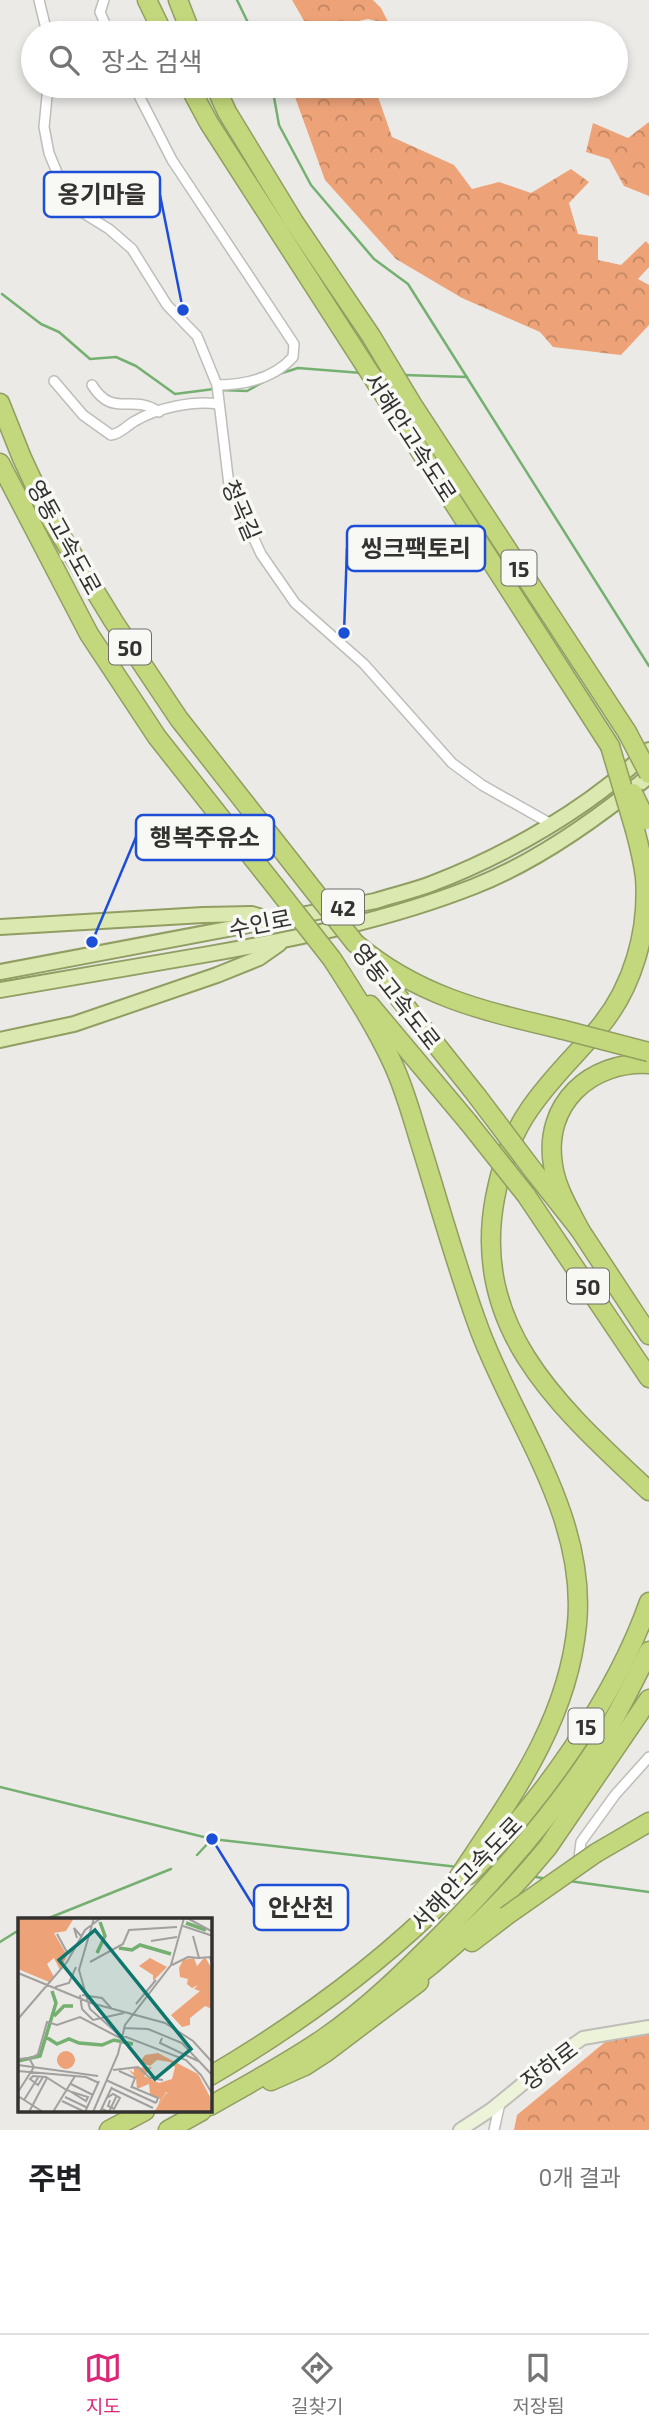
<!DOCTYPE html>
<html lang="ko">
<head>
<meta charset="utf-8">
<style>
  :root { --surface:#fff; --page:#f2f2f2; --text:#202124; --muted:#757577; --line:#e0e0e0; --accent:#db2777 }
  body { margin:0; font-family:"Exo 2","Noto Sans KR",sans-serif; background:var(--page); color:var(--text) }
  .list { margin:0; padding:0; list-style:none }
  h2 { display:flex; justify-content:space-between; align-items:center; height:91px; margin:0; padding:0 28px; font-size:30px }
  h2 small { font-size:23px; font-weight:400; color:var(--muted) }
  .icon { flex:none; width:38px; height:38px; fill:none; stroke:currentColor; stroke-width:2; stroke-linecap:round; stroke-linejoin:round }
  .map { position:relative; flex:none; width:649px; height:2130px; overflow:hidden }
  .search { position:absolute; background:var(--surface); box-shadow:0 4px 10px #0003; left:21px; right:21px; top:21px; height:77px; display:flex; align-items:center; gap:18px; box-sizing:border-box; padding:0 24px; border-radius:38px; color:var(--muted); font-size:26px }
  .sheet { height:203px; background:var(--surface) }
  nav { display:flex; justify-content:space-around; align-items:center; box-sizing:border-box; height:98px; border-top:2px solid var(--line); background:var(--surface); font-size:19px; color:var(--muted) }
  nav a { display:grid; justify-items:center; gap:4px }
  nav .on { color:var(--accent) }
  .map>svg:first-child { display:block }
  .forest { fill:url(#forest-crowns) }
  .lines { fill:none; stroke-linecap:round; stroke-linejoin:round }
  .stream { stroke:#75b071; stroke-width:2.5 }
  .street-casing { stroke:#bebdba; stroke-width:12 }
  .secondary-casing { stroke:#bebdba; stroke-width:16 }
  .primary-casing { stroke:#919e62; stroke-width:18 }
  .highway-casing { stroke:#919e62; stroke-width:21 }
  .street { stroke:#fff; stroke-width:9 }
  .secondary { stroke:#edf3d8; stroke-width:12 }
  .primary { stroke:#dbe8b0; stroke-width:14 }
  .highway { stroke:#c3d87c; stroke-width:18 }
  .highway-bridge-casing { stroke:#919e62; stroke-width:21; stroke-linecap:butt }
  .highway-bridge { stroke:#c3d87c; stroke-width:18 }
  .labels { text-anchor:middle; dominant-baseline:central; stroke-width:7; stroke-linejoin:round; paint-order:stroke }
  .shield { fill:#f8f8f4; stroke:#6e6d6c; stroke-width:2 }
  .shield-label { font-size:21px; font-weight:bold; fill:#333231 }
  .street-label { font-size:23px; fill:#333231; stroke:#f8f8f4 }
  .inset-river { fill:none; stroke:#75b071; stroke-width:3.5 }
  .inset-road { fill:none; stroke:#a1a09e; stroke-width:2 }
  .view { fill:#0f766e; fill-opacity:0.15; stroke:#0f766e; stroke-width:3.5 }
  .inset-edge { fill:none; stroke:#333231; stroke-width:3.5 }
  .leader { fill:none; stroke:#1d4ed8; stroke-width:2.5 }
  .callout-dot { fill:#1d4ed8; stroke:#f8f8f4; stroke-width:2.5 }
  .callout { fill:#f8f8f4; stroke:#1d4ed8; stroke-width:2.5 }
  .callout-label { font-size:24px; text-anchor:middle; font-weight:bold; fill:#333231 }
</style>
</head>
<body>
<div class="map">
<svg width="649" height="2130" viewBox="0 0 649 2130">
  <defs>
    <pattern id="forest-crowns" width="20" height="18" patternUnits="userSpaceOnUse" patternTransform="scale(1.75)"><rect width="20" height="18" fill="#eea277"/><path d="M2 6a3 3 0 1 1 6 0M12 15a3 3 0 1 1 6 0" fill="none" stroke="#c18562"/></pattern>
  </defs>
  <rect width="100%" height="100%" fill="#ebeae7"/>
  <g class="forest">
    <path d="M292,0H373L381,8L389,24L368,19L345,24V33H311Z"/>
    <path d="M291,86H379L376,91L392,137L454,165L472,189L499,182L531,193L571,169L589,182L569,203L578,234L598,237V260L621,265L646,241L649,245V267L638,279L649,285V325L621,355L553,347L540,332L462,298L396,259L325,180Z"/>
    <path d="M649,122V196L624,186L609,159L586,152L593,123L628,138Z"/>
    <path d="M649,2026V2130H514L517,2115L616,2033Z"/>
  </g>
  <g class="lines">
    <g class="stream">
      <path d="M237,0L253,33"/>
      <path d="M272,86L279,125L311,185L374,259L408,284L649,666"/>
      <path d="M2,294L41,324L59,332L90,359L116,357L136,366L175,394L214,389"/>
      <path d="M279,374L298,368L362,373"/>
      <path d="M404,375L467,377"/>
      <path d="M220,390L247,391L267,380"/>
      <path d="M0,1787L212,1839L458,1867"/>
      <path d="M197,1855L211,1840"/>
      <path d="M530,1876L548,1879"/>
      <path d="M569,1881L649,1892"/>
      <path d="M44,1920L171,1869"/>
      <path d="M0,1942L19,1930"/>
    </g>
    <g class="street-casing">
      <g id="street">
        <path d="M39,0L47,33"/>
        <path d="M104,0L100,12L109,33"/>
        <path d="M48,86L44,127L49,153L58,175L80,211L109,229L132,249L167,305L197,336L217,385L229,485L261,554L295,603L364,664L452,763L482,785L551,824"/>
        <path d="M134,86L172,160L294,344L293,357C274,378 245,385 217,385"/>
        <path d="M54,381L83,415L111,435C122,433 126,426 135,421C157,408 194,400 218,404"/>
        <path d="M92,385C113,419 132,393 159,412"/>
        <path d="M578,1866L581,1842L615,1795L649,1757"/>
        <path d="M494,2130L500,2103"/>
      </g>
    </g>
    <g class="secondary-casing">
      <path id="secondary" d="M460,2130L492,2109L553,2059L583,2038L649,2027"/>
    </g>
    <g class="primary-casing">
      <g id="primary">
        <path d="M0,927L203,915L252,914L272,920"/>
        <path d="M0,972L375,901C393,895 413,891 431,884C507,855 591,807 649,750"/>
        <path d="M0,990C70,978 139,966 209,954C299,938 389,920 475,886C538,861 597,819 649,776"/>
        <path d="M0,1040L74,1024L217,975L259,958L279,944"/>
      </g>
    </g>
    <g class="highway-casing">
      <g id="highway">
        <path d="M147,0L163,33"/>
        <path d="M178,0L191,33"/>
        <path d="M189,86L209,123L610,746"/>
        <path d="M215,86L227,112L294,222L371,336L412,404L627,732"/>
        <path d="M0,403L22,458L49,516L114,622L179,719L296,868"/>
        <path d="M0,463L89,634L157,737L274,885"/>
        <path d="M635,830C639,845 643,861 645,877C649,931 633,988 598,1029C575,1056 549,1080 529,1110C511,1136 501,1166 495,1198C470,1330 562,1409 649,1491"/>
        <path d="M355,943C417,996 483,1011 560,1029"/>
        <path d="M332,959C354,993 376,1027 393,1064C406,1092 413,1121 422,1149C441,1210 458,1272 480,1331C516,1426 587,1517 577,1624C567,1732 499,1813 443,1901"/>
        <path d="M372,964L477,1096"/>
        <path d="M370,1005L468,1122"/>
        <path d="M535,1173L580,1230L649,1335"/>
        <path d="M526,1195L649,1378"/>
        <path d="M580,1230C570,1210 556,1188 553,1165C543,1104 590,1061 649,1064"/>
        <path d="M596,1853L649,1822"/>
        <path d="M469,1875C540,1803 615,1699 649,1602"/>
        <path d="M472,1942L506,1916"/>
        <path d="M407,1984C459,1945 507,1897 548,1847L649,1699"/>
        <path d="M210,2076C297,2025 377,1967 449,1895"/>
        <path d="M271,2081L305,2066L325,2053L419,1982"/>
        <path d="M210,2106C248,2084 288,2063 324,2038C368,2008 406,1970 443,1933C495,1880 545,1824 587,1762C611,1728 630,1689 649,1651"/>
        <path d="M109,2130L145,2111"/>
        <path d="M168,2130L202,2111"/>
      </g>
    </g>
    <use href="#street" class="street"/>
    <use href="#secondary" class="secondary"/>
    <use href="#primary" class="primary"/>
    <use href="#highway" class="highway"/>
    <g class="highway-bridge-casing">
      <g id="highway-bridge">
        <path d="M627,732L649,774"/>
        <path d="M610,746L635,830"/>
        <path d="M633,793L646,820"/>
        <path d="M296,868L355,943"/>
        <path d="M274,885L332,959"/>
        <path d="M560,1029L649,1052"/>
        <path d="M477,1096L535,1173"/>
        <path d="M468,1122L526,1195"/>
        <path d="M506,1916L596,1853"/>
      </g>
    </g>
    <use href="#highway-bridge" class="highway-bridge"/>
  </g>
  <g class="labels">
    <g class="shield">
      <rect x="501.5" y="550.5" width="35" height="35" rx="5"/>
      <rect x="109" y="629.5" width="42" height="35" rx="5"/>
      <rect x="322" y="889.5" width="42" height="35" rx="5"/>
      <rect x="567" y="1268.5" width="42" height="35" rx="5"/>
      <rect x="568.5" y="1708.5" width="35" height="35" rx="5"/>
    </g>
    <g class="shield-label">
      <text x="519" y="568">15</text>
      <text x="130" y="647">50</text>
      <text x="343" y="907">42</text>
      <text x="588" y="1286">50</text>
      <text x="586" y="1726">15</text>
    </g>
    <g class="street-label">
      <text transform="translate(411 437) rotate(57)">서해안고속도로</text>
      <text transform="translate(242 510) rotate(67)">청곡길</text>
      <text transform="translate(65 537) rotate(61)">영동고속도로</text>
      <text transform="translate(260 923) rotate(-11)">수인로</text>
      <text transform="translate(397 996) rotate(52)">영동고속도로</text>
      <text transform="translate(466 1873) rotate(-46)">서해안고속도로</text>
      <text transform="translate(549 2065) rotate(-37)">장하로</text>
    </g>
  </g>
  <g transform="translate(18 1918)">
    <rect width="194" height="194" fill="#ebeae7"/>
    <path d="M148,175L158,178L171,194H136Z" fill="#eea277"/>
    <path d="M0,0H56L48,13L36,15L49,37L42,52L36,40L29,46L36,59L31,64L0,51ZM187,39L194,51V91L187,88L172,100V107L164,109L153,97L182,73L176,71L180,67L174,70L169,66L170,61L162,59L161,50L165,42L176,40L179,48ZM132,40L149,49L135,63V57L121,48ZM39 142a9 9 0 1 1 18 0a9 9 0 1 1-18 0ZM140,135L180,156L192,179L194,194H171L148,174L140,188L142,181L132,176L131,166L119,171L118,160L110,151L116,155V150L134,149L126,158L141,165L154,161L157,149L152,144L139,142L132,148L122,144L127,137Z" fill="#eea277"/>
    <path class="inset-river" d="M168,5L188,12M101,30L114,32L122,27L153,36M79,35L87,18L82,4M36,98L46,88H55M28,119L39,126L51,121L61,125L84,127L96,122L115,126M0,143L22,138L38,85L34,73"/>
    <path class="inset-road" d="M76,0L61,52L72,91L100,116L168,142L183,157L195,177M169,0L195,14M165,8L195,18M39,16L50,36M175,18L181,40L192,39L195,49M59,20L56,10L63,18M133,23L159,19M72,44L105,26L111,12L159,9M154,47L170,39L181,40M0,55L73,85L147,105L175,123L195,145M37,69L51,65L58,49M62,77L64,91L75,102L106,95M64,77L84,80L94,91M118,86L138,62M0,101L49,44L67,12L83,0M106,110L130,111L164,125L195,158M144,120L142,125L180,143M0,141L11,140L16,149L0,174M12,141L20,136L29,104L39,107L62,99L102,120M0,147L80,158M95,152L120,149L132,160L145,162M0,153L68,159L81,165M101,153L117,160L113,170M25,159L20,167L12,161L15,158L28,159L50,173M88,162L138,185M53,166L75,177M114,169L140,180L138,185M93,170L135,190M50,172L68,183L70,179L54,174M0,178L25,194M47,179L70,190M89,180L95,176L102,180L96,191L90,188L92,182M6,182L21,158M44,183L67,194M84,191L91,194L99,177M11,194L29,160M35,194L57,158M67,194L81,163M75,194L100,136L107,107L153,47L166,0M82,194L94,169"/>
    <path class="view" d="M77,12L173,131L137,161L41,42Z"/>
    <rect width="194" height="194" class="inset-edge"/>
  </g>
  <path class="leader" d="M183 310L160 195M344 633L347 548M92 942L136 837M212 1839L254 1907"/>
  <g class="callout-dot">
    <circle cx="183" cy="310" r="7"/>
    <circle cx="344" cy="633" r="7"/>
    <circle cx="92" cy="942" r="7"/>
    <circle cx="212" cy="1839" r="7"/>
  </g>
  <g class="callout">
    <rect x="44" y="172" width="116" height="45" rx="7"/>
    <rect x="347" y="526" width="138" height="45" rx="7"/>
    <rect x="136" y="815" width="138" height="45" rx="7"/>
    <rect x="254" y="1885" width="94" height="45" rx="7"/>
  </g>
  <g class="callout-label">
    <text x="102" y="203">옹기마을</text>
    <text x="416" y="557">씽크팩토리</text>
    <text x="205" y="846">행복주유소</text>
    <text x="301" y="1916">안산천</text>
  </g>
</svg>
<div class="search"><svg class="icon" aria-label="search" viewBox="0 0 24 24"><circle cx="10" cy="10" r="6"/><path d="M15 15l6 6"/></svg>장소 검색</div>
</div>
<section class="sheet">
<h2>주변<small>0개 결과</small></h2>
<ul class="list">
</ul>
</section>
<nav>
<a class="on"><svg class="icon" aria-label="map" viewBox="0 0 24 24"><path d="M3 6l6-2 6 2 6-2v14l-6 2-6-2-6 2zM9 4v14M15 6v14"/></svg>지도</a>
<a><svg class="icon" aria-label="directions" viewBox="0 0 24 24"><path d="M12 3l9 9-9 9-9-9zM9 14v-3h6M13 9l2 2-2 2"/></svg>길찾기</a>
<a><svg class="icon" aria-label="saved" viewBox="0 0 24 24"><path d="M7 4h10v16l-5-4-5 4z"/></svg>저장됨</a>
</nav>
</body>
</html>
